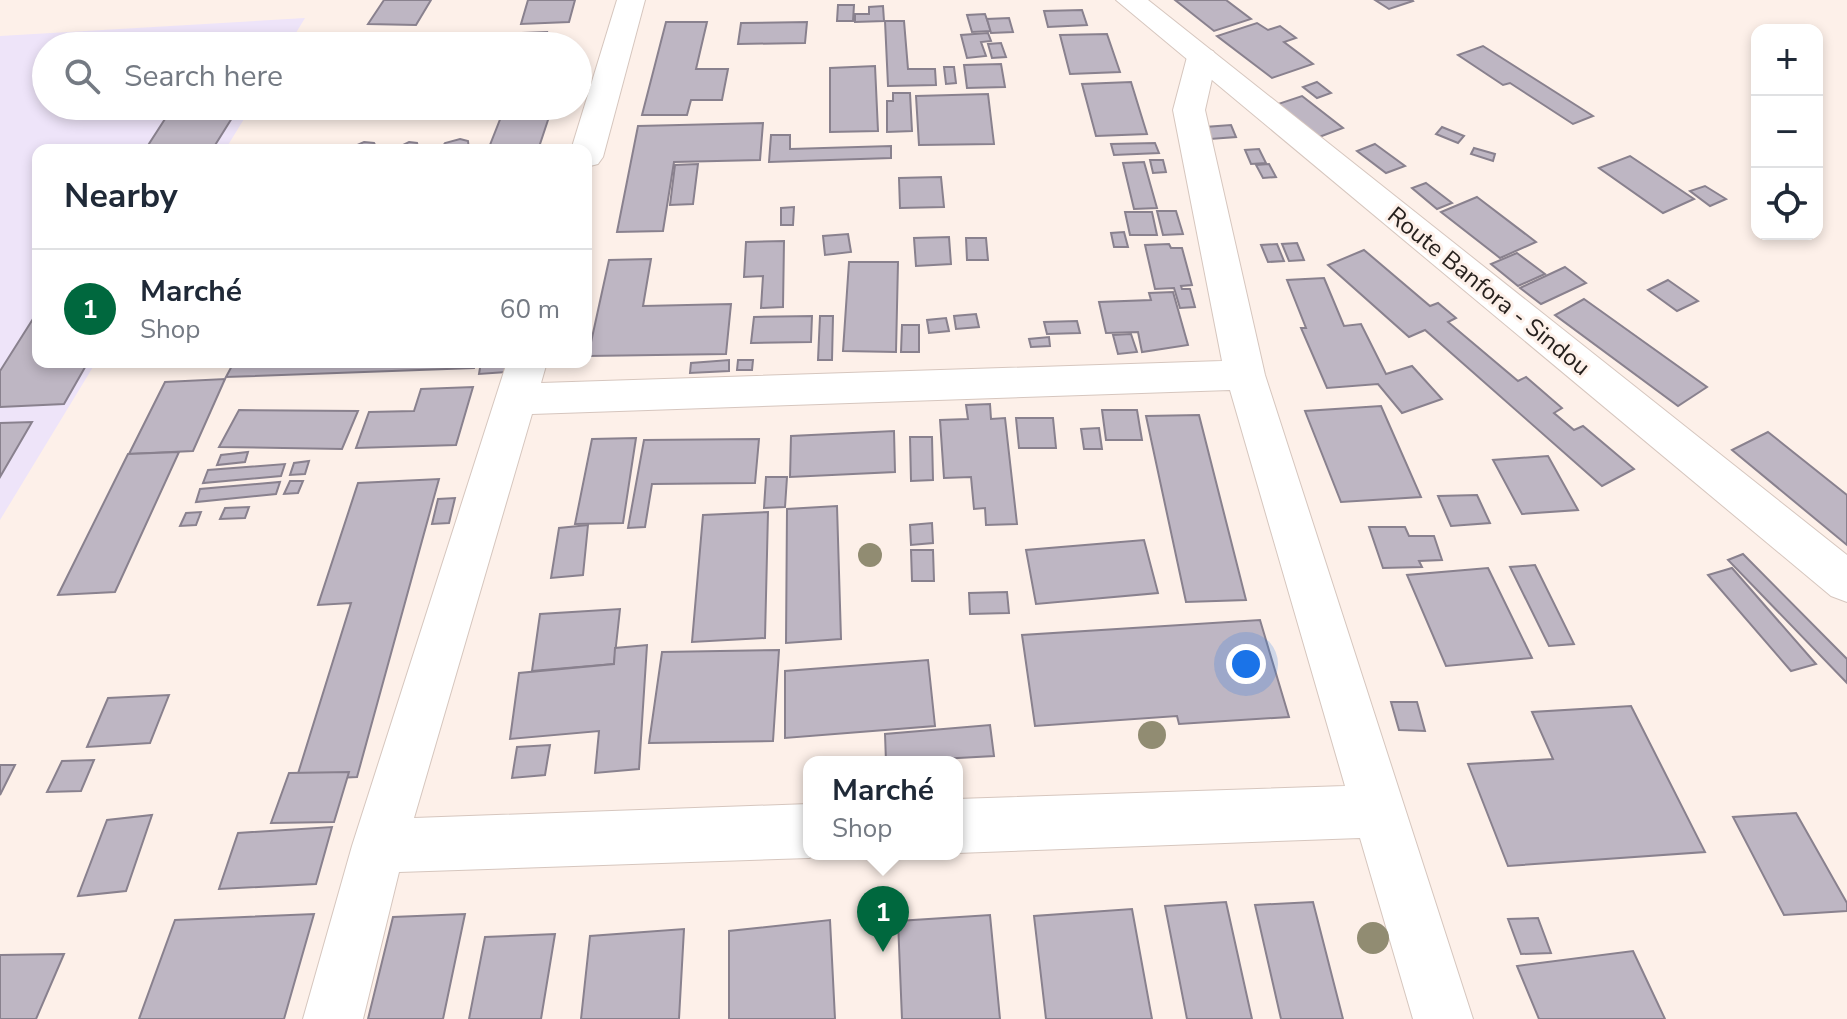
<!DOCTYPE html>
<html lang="en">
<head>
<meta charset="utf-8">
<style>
  :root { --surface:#fff; --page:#f6f6f7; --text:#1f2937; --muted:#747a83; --line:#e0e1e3; --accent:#00683e }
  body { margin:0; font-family:"Nunito Sans",sans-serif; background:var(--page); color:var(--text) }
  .controls { position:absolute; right:24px; top:24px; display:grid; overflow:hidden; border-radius:16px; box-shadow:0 4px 12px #0003 }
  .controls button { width:72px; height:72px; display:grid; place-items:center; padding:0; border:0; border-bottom:2px solid var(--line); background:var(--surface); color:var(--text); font:40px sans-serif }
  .you { position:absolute; left:1246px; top:664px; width:28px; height:28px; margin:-20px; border:6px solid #fff; border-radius:50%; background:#1a73e8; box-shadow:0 0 0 12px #1a73e833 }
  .badge { display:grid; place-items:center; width:52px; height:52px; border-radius:50%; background:var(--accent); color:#fff; font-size:26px; font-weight:700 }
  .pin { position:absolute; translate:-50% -66px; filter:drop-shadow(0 2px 4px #0008) }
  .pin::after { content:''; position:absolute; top:42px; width:28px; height:24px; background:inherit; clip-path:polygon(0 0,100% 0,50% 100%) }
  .popup { position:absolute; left:803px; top:756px; width:160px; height:104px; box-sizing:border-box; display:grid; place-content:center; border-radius:16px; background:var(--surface); filter:drop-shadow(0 2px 6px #0005); font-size:26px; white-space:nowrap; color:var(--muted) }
  .popup b { font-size:30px; color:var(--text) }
  .popup::after { content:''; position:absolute; left:50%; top:100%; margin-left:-16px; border:16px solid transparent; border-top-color:var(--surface) }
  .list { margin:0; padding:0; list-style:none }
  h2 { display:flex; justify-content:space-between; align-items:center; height:104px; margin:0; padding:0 32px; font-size:34px }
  h2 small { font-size:26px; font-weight:400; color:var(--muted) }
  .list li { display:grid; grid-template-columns:52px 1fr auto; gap:24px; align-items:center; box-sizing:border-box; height:120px; padding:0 32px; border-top:2px solid var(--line) }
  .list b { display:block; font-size:30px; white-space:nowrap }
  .list p { margin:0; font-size:26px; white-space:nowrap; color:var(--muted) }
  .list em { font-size:26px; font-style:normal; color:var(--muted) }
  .icon { flex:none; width:44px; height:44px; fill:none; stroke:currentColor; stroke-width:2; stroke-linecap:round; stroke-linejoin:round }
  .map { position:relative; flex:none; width:1847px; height:1019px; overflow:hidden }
  .search { position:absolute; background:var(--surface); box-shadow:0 4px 12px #0003; left:32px; top:32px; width:560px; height:88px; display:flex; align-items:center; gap:20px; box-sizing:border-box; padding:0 28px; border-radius:44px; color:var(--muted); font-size:30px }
  .panel { position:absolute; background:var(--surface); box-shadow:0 4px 12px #0003; left:32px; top:144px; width:560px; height:224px; border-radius:16px }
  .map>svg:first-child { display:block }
  .education { fill:#eee4f9 }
  .building { fill:#beb6c3; stroke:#89818e; stroke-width:2 }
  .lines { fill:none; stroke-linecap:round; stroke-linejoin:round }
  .minor-casing { stroke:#d6c6be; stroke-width:2 }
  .major-casing { stroke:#d6c6be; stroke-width:2 }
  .minor { fill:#fff; fill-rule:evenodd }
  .major { fill:#fff; fill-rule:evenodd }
  .tree { fill:#918c72 }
  .labels { text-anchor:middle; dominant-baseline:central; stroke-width:6; stroke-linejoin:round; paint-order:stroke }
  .street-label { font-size:24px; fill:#27211e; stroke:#fdf0e9 }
</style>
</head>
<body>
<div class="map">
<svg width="1847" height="1019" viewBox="0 0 1847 1019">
  <rect width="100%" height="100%" fill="#fdf0e9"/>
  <path class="education" d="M305,18L288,46H46V106H252L225,150H38V362H96L0,520V36Z"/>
  <g class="building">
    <path d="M384,0H431L416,25L368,24Z"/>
    <path d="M528,0H575L569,22L521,24Z"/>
    <path d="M1175,0H1226L1251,19L1214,31Z"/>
    <path d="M1375,0H1412L1413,1L1389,9Z"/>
    <path d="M838,5H854L853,21H837Z"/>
    <path d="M883,6L884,21L855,22V14H869V7Z"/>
    <path d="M1082,10L1087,25L1048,27L1044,11Z"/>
    <path d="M985,14L991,31L972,32L967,15Z"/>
    <path d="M1009,18L1013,32L991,33L987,19Z"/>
    <path d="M885,21H904L908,69H935L936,85L888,86Z"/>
    <path d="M666,22H707L696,69H728L722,100H691L687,115H642Z"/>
    <path d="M807,22L805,43L738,44L741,23Z"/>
    <path d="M1257,23L1268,30L1280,26L1296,38L1284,42L1313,64L1272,78L1217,36Z"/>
    <path d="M547,32L544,46H496L499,34Z"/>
    <path d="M988,33L991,41L981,42L986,56L967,58L961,35Z"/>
    <path d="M1107,34L1120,72L1070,74L1060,35Z"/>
    <path d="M412,41L410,46H354L357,42Z"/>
    <path d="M1001,43L1006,57L992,58L988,44Z"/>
    <path d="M1483,46L1593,116L1573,124L1510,83L1503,85L1458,55Z"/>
    <path d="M1001,64L1005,87L967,88L964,65Z"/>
    <path d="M875,66L878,131L830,132V68Z"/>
    <path d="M944,67H954L956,83L946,84Z"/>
    <path d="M1131,82L1147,134L1096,136L1082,84Z"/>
    <path d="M1317,82L1331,93L1317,98L1303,87Z"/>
    <path d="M893,93H910L912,131L887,132V101H893Z"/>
    <path d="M988,94L994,144L919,145L916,96Z"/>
    <path d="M1302,96L1343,128L1319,137L1278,104Z"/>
    <path d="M193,106H236L233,113L188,114Z"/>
    <path d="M320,106H379L376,113H316Z"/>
    <path d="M551,111L538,150H488L503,112Z"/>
    <path d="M232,118L212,150H145L165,119Z"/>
    <path d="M763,123L760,160L674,162L663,231L617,232L638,126Z"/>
    <path d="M1231,125L1236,137L1210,139L1205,127Z"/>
    <path d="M1442,127L1464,136L1458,143L1436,134Z"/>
    <path d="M771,135H790V149L891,146V158L769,162Z"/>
    <path d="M460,139L468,141L469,150H440L445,143Z"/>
    <path d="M364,142L374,143L378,150H346Z"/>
    <path d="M409,142L417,143L419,150H393Z"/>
    <path d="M1155,143L1159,153L1114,155L1111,144Z"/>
    <path d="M1375,144L1405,166L1386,173L1357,151Z"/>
    <path d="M1474,148L1495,154L1493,161L1471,154Z"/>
    <path d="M1259,149L1266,163L1251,164L1245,150Z"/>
    <path d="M1630,156L1694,199L1663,213L1599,168Z"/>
    <path d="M1150,160H1163L1166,172L1153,173Z"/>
    <path d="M1144,162L1157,208L1134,209L1123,163Z"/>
    <path d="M698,164L693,204L670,205L675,165Z"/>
    <path d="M1269,164L1276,177L1263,178L1256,165Z"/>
    <path d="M941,177L944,207L900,208L899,178Z"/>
    <path d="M1426,183L1452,203L1437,209L1412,188Z"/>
    <path d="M1705,186L1726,199L1710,206L1690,191Z"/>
    <path d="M1477,197L1536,242L1500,258L1441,212Z"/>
    <path d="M794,207L793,225H781V208Z"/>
    <path d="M1157,211H1176L1183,234L1163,235Z"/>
    <path d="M1125,212H1152L1157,235H1130Z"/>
    <path d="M1124,232L1128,247H1114L1111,233Z"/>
    <path d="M848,234L851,252L825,255L823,236Z"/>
    <path d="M949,237L951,264L916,266L914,238Z"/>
    <path d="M966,238H986L988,260H967Z"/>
    <path d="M784,241L783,307L761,308L763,276L744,277L746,242Z"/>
    <path d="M1297,243L1304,260L1289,261L1282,244Z"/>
    <path d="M1169,244L1171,248H1182L1192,285L1181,286L1182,289H1190L1195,307L1180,308L1174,288L1155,289L1145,245Z"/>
    <path d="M1277,244L1284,261L1268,262L1261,245Z"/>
    <path d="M1364,250L1430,306L1438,303L1456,318L1448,322L1518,381L1526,377L1562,408L1554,413L1574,430L1583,426L1634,469L1602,486L1425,330L1409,337L1328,265Z"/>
    <path d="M1517,253L1545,274L1518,286L1491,264Z"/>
    <path d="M651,259L643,306L731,304L726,354L588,356L609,260Z"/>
    <path d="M849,262H898L896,352L843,351Z"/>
    <path d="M1565,267L1586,283L1541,304L1520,288Z"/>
    <path d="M1324,278L1344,326L1361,324L1386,374L1412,366L1442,399L1402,413L1378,384L1327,388L1301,328H1306L1287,280Z"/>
    <path d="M1668,280L1698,301L1677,311L1648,290Z"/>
    <path d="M1173,292L1188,345L1142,352L1138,332L1106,333L1099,302L1151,300L1149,293Z"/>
    <path d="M1584,299L1707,387L1678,406L1555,315Z"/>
    <path d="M38,311V362H88L64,404L0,407V371Z"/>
    <path d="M976,314L979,327L956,329L954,316Z"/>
    <path d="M812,316L811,342L751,343L754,317Z"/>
    <path d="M820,316H833L832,360H818Z"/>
    <path d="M946,318L949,331L929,333L927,320Z"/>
    <path d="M1077,321L1080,333L1047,334L1044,322Z"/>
    <path d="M902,325H919V352H901Z"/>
    <path d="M1131,334L1137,352L1118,354L1113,335Z"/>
    <path d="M1049,337L1050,346L1031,347L1029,339Z"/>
    <path d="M729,360V371L690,373L691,363Z"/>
    <path d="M738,360H753L752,370H737Z"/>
    <path d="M234,362H475L474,368L226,377Z"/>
    <path d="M481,362H508L506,372L479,374Z"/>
    <path d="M225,379L193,451L129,454L165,382Z"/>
    <path d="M473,387L456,445L356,448L369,412L414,411L421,389Z"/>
    <path d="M990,404L991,419L1005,418L1017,524L986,525L985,508L974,509L971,477L944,478L940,420L968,419L966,405Z"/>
    <path d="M1381,406L1421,497L1341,502L1305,411Z"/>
    <path d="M239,410L358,411L342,449L219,447Z"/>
    <path d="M1102,410H1137L1142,440H1106Z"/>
    <path d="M1199,415L1246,600L1186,602L1146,416Z"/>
    <path d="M1016,418H1053L1056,448H1019Z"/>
    <path d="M32,422L0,477V423Z"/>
    <path d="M1099,428L1102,449H1084L1081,429Z"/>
    <path d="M894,431L895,472L790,477L791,436Z"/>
    <path d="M1768,432L1847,495V545L1732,450Z"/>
    <path d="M910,437H932L933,480L911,481Z"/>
    <path d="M636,438L623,523L575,524L592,439Z"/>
    <path d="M759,439L755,483L652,484L645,527L628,528L644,440Z"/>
    <path d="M179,452L115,592L58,595L128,454Z"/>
    <path d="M248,452L245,462L217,465L221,455Z"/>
    <path d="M1548,456L1578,510L1522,514L1493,460Z"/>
    <path d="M309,461L305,474L290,475L294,463Z"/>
    <path d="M285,464L281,476L203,483L208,470Z"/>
    <path d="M766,477H787L785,507L764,508Z"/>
    <path d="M439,479L357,777L296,780L351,603L318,605L358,483Z"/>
    <path d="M290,481H303L298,493L284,494Z"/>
    <path d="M280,482L276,494L196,502L200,489Z"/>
    <path d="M1477,495L1490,523L1451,526L1438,496Z"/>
    <path d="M455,498L449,523L432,524L438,499Z"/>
    <path d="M837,506L841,639L786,643L787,509Z"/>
    <path d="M249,507L245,518L220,519L225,508Z"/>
    <path d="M201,512L196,525L180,526L186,513Z"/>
    <path d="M768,512L765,638L692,642L703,515Z"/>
    <path d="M932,523L933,543L911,545L910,525Z"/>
    <path d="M588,525L583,575L551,578L559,528Z"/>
    <path d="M1369,527H1405L1409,536H1434L1442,560L1419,561L1422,567L1383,568Z"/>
    <path d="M1144,540L1158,593L1036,604L1026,550Z"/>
    <path d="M911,550H933L934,581H912Z"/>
    <path d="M1743,554L1847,659V683L1728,560Z"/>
    <path d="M1535,565L1574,644L1549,646L1510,567Z"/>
    <path d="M1488,568L1532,658L1446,666L1407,575Z"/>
    <path d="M1732,568L1816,664L1791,671L1708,575Z"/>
    <path d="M1007,592L1009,613L970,614L969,593Z"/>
    <path d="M620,609L614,664L532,671L540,614Z"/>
    <path d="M1260,620L1289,717L1179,724L1177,716L1035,726L1022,635Z"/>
    <path d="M647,645L639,769L595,773L599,731L510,739L519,673L614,664L615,648Z"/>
    <path d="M779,650L773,741L649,743L662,652Z"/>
    <path d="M928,660L935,726L785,738V671Z"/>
    <path d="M169,695L150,743L87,747L108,698Z"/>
    <path d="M1391,702H1417L1425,731L1399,730Z"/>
    <path d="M1631,706L1705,852L1508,866L1468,764L1553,759L1532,712Z"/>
    <path d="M990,725L994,756L886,762L885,734Z"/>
    <path d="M550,745L545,775L512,778L517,747Z"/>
    <path d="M94,760L81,791L47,792L62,761Z"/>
    <path d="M0,765H15L0,795Z"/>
    <path d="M349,772L334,822L271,823L289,773Z"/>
    <path d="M1796,813L1847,903V911L1784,915L1733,817Z"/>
    <path d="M152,815L126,891L78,896L107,820Z"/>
    <path d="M332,827L316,884L219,889L238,833Z"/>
    <path d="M1226,902L1252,1019H1187L1165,906Z"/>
    <path d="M1313,902L1343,1019H1281L1255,905Z"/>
    <path d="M1132,909L1152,1019H1046L1034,916Z"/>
    <path d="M314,914L284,1019H139L175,920Z"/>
    <path d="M465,914L443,1019H368L393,917Z"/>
    <path d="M990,915L1000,1019H902L898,921Z"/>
    <path d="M1538,918L1551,953L1521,954L1508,919Z"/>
    <path d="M830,920L835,1019H729V931Z"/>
    <path d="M684,929L679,1019H581L590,936Z"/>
    <path d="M555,934L541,1019H469L485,937Z"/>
    <path d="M1633,951L1665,1019H1539L1517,966Z"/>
    <path d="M64,954L36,1019H0V955Z"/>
  </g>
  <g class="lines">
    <g class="minor-casing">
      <g id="minor">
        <path d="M617,0H645L603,157L598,164L586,167V150H571Z"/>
        <path d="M1202,48L1213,51L1217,57L1205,110L1265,375L1473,1019H1413L1360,838L957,853V799L1345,786L1230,390L532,414L414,818L809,804V854H818L809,858L399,872L363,1019H303L352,846L507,362H547L541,383L1222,361L1173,110L1187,57L1191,51Z"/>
      </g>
    </g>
    <g class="major-casing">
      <path id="major" d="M1116,0H1148L1847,555V602L1831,596Z"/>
    </g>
    <use href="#minor" class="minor"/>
    <use href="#major" class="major"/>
  </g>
  <g class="tree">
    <circle cx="870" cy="555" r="12"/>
    <circle cx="1152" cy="735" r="14"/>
    <circle cx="1373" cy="938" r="16"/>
  </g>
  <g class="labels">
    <g class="street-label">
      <text transform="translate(1489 291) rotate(39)">Route Banfora - Sindou</text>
    </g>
  </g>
</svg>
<div class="controls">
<button>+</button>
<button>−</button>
<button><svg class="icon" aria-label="locate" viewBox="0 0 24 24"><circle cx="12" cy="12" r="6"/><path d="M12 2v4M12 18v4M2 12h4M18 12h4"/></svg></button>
</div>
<div class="you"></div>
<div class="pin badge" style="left:883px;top:952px">1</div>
<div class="popup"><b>Marché</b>Shop</div>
<div class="search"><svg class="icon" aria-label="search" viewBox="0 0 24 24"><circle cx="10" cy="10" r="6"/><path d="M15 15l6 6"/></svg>Search here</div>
<section class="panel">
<h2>Nearby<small></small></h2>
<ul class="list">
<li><span class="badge">1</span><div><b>Marché</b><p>Shop</p></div><em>60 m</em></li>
</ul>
</section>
</div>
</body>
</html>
